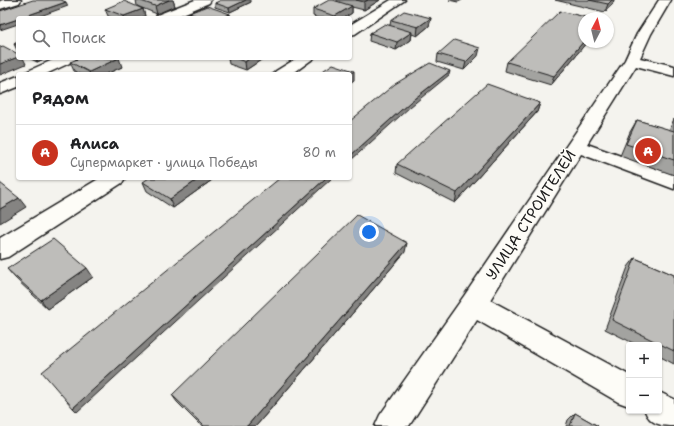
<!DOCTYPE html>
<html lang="ru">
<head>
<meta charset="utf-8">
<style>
  :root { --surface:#fff; --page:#f6f6f6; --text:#202124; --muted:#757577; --line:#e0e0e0; --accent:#c8321e }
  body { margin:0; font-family:"Shantell Sans",sans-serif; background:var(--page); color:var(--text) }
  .controls { position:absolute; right:12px; bottom:12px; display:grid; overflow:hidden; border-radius:4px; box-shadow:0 1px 3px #0004 }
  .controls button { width:36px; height:36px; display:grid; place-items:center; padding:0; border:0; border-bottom:1px solid var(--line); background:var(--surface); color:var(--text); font:20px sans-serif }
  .compass { position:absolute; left:578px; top:12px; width:36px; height:36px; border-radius:50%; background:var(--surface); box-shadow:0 1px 3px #0004; rotate:7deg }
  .you { position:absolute; left:369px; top:232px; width:14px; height:14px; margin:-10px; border:3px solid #fff; border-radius:50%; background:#1a73e8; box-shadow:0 0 0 6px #1a73e833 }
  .badge { display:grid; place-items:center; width:26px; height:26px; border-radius:50%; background:var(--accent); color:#fff; font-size:13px; font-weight:700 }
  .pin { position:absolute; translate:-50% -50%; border:2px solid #fff; box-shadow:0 1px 4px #0006 }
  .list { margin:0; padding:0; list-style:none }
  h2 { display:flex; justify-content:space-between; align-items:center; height:52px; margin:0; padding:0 16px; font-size:17px }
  h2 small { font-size:13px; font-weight:400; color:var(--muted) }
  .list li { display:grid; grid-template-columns:26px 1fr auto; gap:12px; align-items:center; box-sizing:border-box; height:56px; padding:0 16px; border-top:1px solid var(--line) }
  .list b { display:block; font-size:15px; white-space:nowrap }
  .list p { margin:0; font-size:13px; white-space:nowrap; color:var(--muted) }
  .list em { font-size:13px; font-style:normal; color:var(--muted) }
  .icon { flex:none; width:22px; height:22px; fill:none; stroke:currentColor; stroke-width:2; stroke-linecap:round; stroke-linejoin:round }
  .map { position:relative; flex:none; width:674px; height:426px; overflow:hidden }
  .search { position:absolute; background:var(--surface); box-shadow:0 1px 3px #0004; left:16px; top:16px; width:336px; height:44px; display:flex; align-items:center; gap:10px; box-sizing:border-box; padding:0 14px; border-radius:4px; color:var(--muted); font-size:15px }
  .panel { position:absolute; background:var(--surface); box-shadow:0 1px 3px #0004; left:16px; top:72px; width:336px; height:108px; border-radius:4px }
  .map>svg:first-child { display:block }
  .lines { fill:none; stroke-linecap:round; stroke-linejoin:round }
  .minor-casing { stroke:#1c1c1c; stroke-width:3 }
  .minor { fill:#fdfcf7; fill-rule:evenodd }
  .wall { fill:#a3a3a0; stroke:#1c1c1c }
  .shaded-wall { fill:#858482; stroke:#1c1c1c }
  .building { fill:#bebdba; stroke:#1c1c1c }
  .labels { text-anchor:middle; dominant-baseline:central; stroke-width:3; stroke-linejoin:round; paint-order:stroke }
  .street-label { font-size:15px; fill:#1c1c1c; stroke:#fdfcf7 }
</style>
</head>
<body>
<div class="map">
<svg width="674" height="426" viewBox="0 0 674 426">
  <rect width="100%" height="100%" fill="#f4f3ee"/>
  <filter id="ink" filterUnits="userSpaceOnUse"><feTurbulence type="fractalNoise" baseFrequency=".025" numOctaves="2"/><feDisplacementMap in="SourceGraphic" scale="8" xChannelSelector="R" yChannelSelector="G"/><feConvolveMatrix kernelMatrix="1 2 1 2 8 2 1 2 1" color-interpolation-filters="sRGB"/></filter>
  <g filter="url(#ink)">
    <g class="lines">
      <g class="minor-casing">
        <g id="minor">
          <path d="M3,0H21L19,3L0,9V1Z"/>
          <path d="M195,0H211L209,3L173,18H156L157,15Z"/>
          <path d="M391,0H405L355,34L350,35V25Z"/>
          <path d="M659,0H671L651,34L640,58L674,66V76L636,66L587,144L674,175V189L581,154L490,300L629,375V406L618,402L477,320L409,426H375L380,415L464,296L625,60L637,34Z"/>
          <path d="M57,58H76L74,61L46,74H25L28,71Z"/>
          <path d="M297,58H314L292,74H273L276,71Z"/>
          <path d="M18,76V87L0,94V83Z"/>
          <path d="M100,178H125L122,183L8,257L0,259V238Z"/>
          <path d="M659,392L674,399V426C661,426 650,424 645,411H659Z"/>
        </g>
      </g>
      <use href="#minor" class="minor"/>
    </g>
    <g class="wall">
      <path d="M136,0H173L175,6L157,14L137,6Z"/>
      <path d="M337,0H380L364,10L352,7V13L344,18H318L313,16V9L337,1Z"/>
      <path d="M449,0H462L458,2Z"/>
      <path d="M555,0H614L613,3L605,12Z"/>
      <path d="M251,2L230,12L215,7V3Z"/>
      <path d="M105,9H143L145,16L141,18H112L108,16Z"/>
      <path d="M189,13L230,14V18H190Z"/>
      <path d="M431,18L429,26L417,36L412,34L411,40L396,50L369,41L370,33L390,25L391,20Z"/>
      <path d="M18,42V52L14,44Z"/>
      <path d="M584,42H587L551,85L505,71L507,62Z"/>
      <path d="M438,54L478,56L464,70L437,62Z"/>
      <path d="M29,58H46L37,62Z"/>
      <path d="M228,58H264L246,70L229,64Z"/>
      <path d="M70,62L122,67L106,74H80L74,71Z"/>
      <path d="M540,103L537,112L455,203L396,173L397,164Z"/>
      <path d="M674,119V175L620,156L630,132L637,120L669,130Z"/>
      <path d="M212,180L173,208L147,191L143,182Z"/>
      <path d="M405,252L256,426H201L177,402L172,395Z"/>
      <path d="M635,258L674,275V364L659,356V345H637L605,329L628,267Z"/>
      <path d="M7,269L93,277L48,309L15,278Z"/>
      <path d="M575,413L598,426H566L568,420Z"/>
    </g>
    <g class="shaded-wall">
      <path d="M169,0H173L175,6L157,14L155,6Z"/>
      <path d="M246,0H251V2L230,12L229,8Z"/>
      <path d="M368,0H380L364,10V2Z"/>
      <path d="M612,0H614L613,3L605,12L608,4Z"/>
      <path d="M66,2L68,6L35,18H20Z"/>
      <path d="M352,6V13L344,18H335V16Z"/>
      <path d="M143,9L145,16L141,18H124V16Z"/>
      <path d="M230,14V18H221Z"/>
      <path d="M431,18L429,26L417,36L418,27Z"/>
      <path d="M18,19V24L0,30V25Z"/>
      <path d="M412,32L411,40L396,50L397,42Z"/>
      <path d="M584,41V42H587L551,85L554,76Z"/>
      <path d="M480,48L478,56L464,70L466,62Z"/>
      <path d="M18,57V58H23L26,64L0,75V64Z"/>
      <path d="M35,58H46L37,62Z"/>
      <path d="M119,58L122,67L106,74H90L89,72Z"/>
      <path d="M250,58H264L246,70L245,62Z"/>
      <path d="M354,71V80L350,83V74Z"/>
      <path d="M450,71L449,75L410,107L350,161V156L410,102Z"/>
      <path d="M540,103L537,112L455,203L457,193Z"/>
      <path d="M200,178H211L212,180L173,208L170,199Z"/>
      <path d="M326,178H332L77,412L73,408Z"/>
      <path d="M19,198L26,207L0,223V209Z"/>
      <path d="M407,243L405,252L256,426H247Z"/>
      <path d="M87,268L93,277L48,309L41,300Z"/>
    </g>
    <g class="building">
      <path d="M33,0H61L66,2L20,18H18V19L0,25V11Z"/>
      <path d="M138,0H169L155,6Z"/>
      <path d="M221,0H246L229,8L215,3Z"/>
      <path d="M329,0H333L352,6L335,16L313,9Z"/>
      <path d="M356,0H368L364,2Z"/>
      <path d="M589,0H612L608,4Z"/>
      <path d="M124,1L143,9L124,16L105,9Z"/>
      <path d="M207,6L230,14L221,18H203L189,13Z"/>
      <path d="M404,11L431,18L418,27L391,20Z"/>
      <path d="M560,11L590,18H584V41L554,76L507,62Z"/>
      <path d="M385,24L412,32L397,42L370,33Z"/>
      <path d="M454,40L480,48L466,62L438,54Z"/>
      <path d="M18,42V46L14,44Z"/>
      <path d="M3,46L18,54V57L0,64V47Z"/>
      <path d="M80,58H119L89,72L70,62Z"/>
      <path d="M235,58H250L245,62Z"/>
      <path d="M430,63L450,71L410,102L350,156V121L395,84Z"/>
      <path d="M333,64L354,71L350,74H318Z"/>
      <path d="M487,84L540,103L457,193L397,164Z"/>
      <path d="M637,120L674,131V160L626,144Z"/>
      <path d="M149,178H200L170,199L143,182Z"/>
      <path d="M280,178H326L73,408L42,372Z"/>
      <path d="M0,183L19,198L0,209Z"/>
      <path d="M357,215L407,243L247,426H204L172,395Z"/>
      <path d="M53,239L87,268L41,300L7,269Z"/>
      <path d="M635,258L674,275V351L612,320Z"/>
      <path d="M575,413L598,426H570Z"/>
    </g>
  </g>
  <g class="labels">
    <g class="street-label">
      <text transform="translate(531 215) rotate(-57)">УЛИЦА СТРОИТЕЛЕЙ</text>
    </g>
  </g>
</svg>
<div class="controls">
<button>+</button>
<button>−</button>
</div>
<svg class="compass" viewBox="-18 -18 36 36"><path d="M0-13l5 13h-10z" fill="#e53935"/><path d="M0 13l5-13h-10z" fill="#757577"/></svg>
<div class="you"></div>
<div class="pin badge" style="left:648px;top:151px">A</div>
<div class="search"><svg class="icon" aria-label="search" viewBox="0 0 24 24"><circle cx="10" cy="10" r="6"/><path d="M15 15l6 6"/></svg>Поиск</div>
<section class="panel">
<h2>Рядом<small></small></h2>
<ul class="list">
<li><span class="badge">A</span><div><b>Алиса</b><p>Супермаркет · улица Победы</p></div><em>80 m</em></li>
</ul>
</section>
</div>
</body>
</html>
